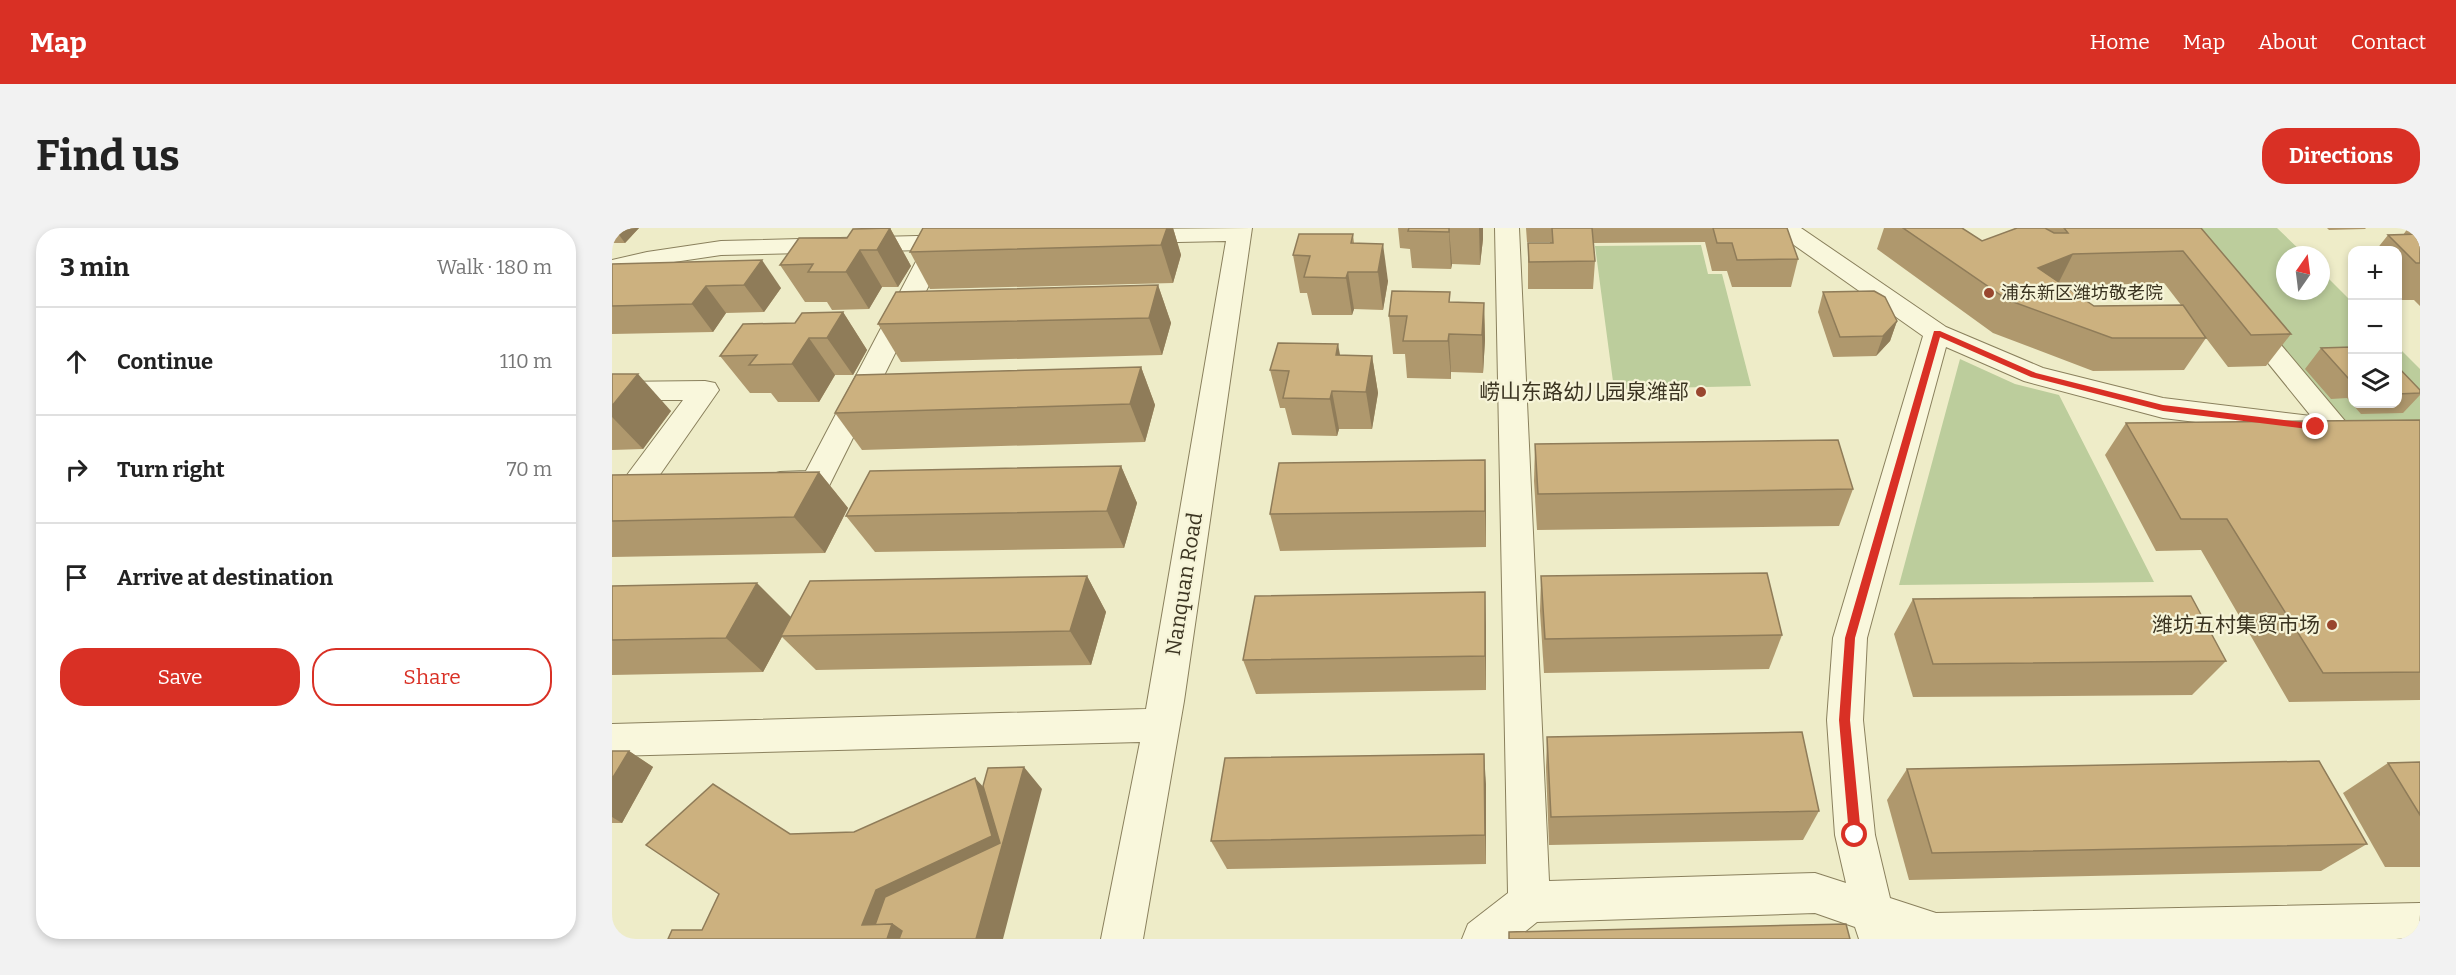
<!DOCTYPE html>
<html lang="en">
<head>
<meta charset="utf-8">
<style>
  :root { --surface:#fff; --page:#f2f2f2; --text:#222; --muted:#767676; --line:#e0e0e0; --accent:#d93025 }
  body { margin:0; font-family:Bitter,"Noto Sans SC",serif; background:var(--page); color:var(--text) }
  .controls { position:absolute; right:18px; top:18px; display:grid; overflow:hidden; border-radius:12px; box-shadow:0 3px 9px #0003 }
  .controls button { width:54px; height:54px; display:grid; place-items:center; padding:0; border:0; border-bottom:2px solid var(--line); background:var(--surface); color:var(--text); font:30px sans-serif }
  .compass { position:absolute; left:1664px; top:18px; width:54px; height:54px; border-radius:50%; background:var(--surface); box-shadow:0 3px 9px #0003; rotate:14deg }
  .stop { position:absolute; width:18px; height:18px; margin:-14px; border:4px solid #d93025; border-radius:50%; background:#fff }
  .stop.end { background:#d93025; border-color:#fff; box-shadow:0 2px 6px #0008 }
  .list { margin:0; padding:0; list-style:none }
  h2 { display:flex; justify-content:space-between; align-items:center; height:78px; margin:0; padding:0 24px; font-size:26px }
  h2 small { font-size:20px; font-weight:400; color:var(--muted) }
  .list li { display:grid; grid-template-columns:39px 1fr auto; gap:18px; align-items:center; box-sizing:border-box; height:108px; padding:0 24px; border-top:2px solid var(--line) }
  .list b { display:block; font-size:22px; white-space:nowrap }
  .list em { font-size:20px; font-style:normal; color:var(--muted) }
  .actions { display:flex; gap:12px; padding:18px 24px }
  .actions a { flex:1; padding:14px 0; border:2px solid var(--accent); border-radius:24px; text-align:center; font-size:21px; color:var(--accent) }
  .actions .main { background:var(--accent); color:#fff }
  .icon { flex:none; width:33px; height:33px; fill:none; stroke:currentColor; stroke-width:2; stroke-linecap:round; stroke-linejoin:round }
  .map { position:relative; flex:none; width:1808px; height:711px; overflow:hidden; border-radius:24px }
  header { display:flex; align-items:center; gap:36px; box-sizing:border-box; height:84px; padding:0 30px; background:var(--accent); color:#fff }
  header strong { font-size:28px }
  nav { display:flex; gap:33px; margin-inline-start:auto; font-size:21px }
  .intro { display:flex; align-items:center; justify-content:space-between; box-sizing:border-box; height:144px; padding:0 36px }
  h1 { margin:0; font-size:42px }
  .button { padding:15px 27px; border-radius:24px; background:var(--accent); color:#fff; font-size:21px; font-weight:700 }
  main { display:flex; gap:36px; padding:0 36px }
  aside { flex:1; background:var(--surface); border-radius:24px; box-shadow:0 3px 9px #0003 }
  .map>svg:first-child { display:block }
  .green { fill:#bccd9c }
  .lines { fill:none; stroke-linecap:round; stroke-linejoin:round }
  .minor-casing { stroke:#8a805d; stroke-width:2 }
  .minor { fill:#f9f7dc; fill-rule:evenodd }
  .wall { fill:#af986d; fill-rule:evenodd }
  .shaded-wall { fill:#8f7c59 }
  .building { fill:#ccb17f; stroke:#8f7c59; stroke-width:1.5 }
  .route { fill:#d93025 }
  .poi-dot { fill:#99462e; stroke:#f6f4d8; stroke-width:2 }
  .labels { text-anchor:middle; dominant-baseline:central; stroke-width:4.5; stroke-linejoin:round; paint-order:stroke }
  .far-poi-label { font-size:18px; fill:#3b3421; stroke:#f6f4d8; text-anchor:start }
  .poi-label { font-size:21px; fill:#3b3421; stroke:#f6f4d8; text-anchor:end }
  .street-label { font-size:21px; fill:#3b3421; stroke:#f6f4d8 }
</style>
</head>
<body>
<header>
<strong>Map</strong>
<nav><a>Home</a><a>Map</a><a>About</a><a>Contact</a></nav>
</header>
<div class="intro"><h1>Find us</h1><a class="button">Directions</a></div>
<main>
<aside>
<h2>3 min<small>Walk · 180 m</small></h2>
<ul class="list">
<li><svg class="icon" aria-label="ahead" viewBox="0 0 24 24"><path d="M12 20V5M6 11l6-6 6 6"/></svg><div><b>Continue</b></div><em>110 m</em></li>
<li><svg class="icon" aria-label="right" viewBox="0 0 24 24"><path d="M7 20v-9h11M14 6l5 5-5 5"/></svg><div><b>Turn right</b></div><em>70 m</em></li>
<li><svg class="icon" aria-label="arrive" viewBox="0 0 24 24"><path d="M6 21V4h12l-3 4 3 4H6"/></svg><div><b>Arrive at destination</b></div></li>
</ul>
<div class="actions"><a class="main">Save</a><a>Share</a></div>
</aside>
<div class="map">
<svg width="1808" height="711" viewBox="0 0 1808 711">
  <rect width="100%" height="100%" fill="#eeecc8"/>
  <g class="green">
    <path d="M1557,0H1665L1693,27H1673V63H1709V43L1740,74V176H1786V119L1808,141V201L1724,199Z"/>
    <path d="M1089,17L1096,46H1110L1139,158L1002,161L983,18Z"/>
    <path d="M1348,131L1403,156L1447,167L1542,354L1287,357Z"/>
  </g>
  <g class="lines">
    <g class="minor-casing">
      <g id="minor">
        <path d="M640,0L572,473L531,711H489L528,514L0,528V496L534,481L614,13L519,15L511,13L507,8L511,3L519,1Z"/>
        <path d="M883,0H907L937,653L1203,645L1234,655L1223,607L1215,492L1221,410L1311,108L1165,5L1161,0H1189L1334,99L1431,140L1551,170L1699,188L1622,93L1626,87L1635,85L1644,87L1738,199L1734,206C1724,209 1717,206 1707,209L1551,190L1412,153L1334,119L1255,410L1251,492L1263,607L1278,670L1324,685L1808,675V711H1247L1243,699L1203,685L925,694L904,711H850L856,696L896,665Z"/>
        <path d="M344,7L353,9L356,14L353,19L335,21L219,254L215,262C197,267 175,268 157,263L153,255L157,247L168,244L194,243L310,22L109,27L35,38L0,46V32L35,24L109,13Z"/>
        <path d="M93,153L103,155L107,162L47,248L62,251L66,259L62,267C46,272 28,272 12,267L8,259L12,251L71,172H0V154Z"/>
      </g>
    </g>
    <use href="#minor" class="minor"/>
  </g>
  <g class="wall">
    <path d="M0,0H27L13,15H0Z"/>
    <path d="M278,0L299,38L286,59H270L257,81L220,82L215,74H193L168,37L235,10Z"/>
    <path d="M311,0H561L569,27L561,55L318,61L298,24Z"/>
    <path d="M786,0H871V11L868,37L840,36L839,41L800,40L798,21L788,20Z"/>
    <path d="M914,0H1175L1186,31L1179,59H1120L1115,43H1100L1093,14L981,15L983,33L981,61H916V15H938V14H915Z"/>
    <path d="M1272,0H1350L1370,13L1405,0H1589L1679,106L1654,138L1616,139L1594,110L1572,142L1481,143L1381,105L1265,21ZM1552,55L1569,77L1482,78L1453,58Z"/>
    <path d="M1715,0H1754L1753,1L1717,2Z"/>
    <path d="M1796,0H1808V78L1802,72H1785V22H1764L1776,7H1791Z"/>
    <path d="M741,6L742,15L776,53L771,82L742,81L740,87H700L695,65H688L681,27Z"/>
    <path d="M0,36L169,60L152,84L114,85L101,104L0,106Z"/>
    <path d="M546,57L559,95L550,127L289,134L266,96Z"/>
    <path d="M1211,64L1285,93L1278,113L1264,128L1221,129L1206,84Z"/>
    <path d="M838,74L872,75L873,112L871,145L839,144V151L795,150L793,126H781L777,88Z"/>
    <path d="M231,84L255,122L241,147H223L207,174H166L159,165H138L108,128L183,95Z"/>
    <path d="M1740,119V176H1785V138L1808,162V167L1791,185L1749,186L1735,170L1719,171L1693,141L1709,120Z"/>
    <path d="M728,127L760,128L766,165L760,201H727L725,208L680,207L673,180H668L658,142Z"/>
    <path d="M529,139L543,177L533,214L250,222L223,185Z"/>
    <path d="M0,146L59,183L31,221L0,222Z"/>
    <path d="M1808,192V472L1677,474L1589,322L1544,323L1493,227L1514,195Z"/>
    <path d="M923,216L1241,261L1227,298L925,302L922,253Z"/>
    <path d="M509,238L525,275L512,320L263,324L234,288Z"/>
    <path d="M207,244L236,280L213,325L0,329V293Z"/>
    <path d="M874,269V319L668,323L658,286Z"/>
    <path d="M475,348L494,384L479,437L204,442L170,409L151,444L0,447V358L179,389Z"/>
    <path d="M929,348L1170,407L1157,441L932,445L928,383Z"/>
    <path d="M1301,371L1614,433L1580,467L1301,469L1282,406Z"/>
    <path d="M874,399V462L644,466L631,432Z"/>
    <path d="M935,509L1207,583L1191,612L937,617L934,540Z"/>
    <path d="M0,523H17L41,539L10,595H0Z"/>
    <path d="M1808,534V639H1773L1731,565L1776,535Z"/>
    <path d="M1295,541L1755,616L1709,643L1297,652L1275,572Z"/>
    <path d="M874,556V636L615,641L599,613Z"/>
  </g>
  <g class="shaded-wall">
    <path d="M2,0H27L13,15Z"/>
    <path d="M278,0L299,38L286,59L265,22Z"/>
    <path d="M555,0H561L569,27L561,55L549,17Z"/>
    <path d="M837,0L840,36L839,41L837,4Z"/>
    <path d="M867,0H871V11L868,37Z"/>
    <path d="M771,16L776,53L771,82L766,44Z"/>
    <path d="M248,22L270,59L257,81L234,44Z"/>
    <path d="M1461,26L1445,58L1426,40Z"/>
    <path d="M150,32L169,60L152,84L132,57Z"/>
    <path d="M736,44L742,81L740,87L734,50Z"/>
    <path d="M546,57L559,95L550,127L537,90Z"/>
    <path d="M94,58L114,85L101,104L80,76Z"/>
    <path d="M872,75L873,112L871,145L870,107Z"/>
    <path d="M231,84L255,122L241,147L215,110Z"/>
    <path d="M1285,93L1278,113L1264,128L1271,108Z"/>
    <path d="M837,106L839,144V151L836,113Z"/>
    <path d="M197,110L223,147L207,174L180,136Z"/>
    <path d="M726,116L733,153L730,164L724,127Z"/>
    <path d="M760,128L766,165L760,201L754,164Z"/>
    <path d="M529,139L543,177L533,214L518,176Z"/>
    <path d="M26,146L59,183L31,221L0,189V178Z"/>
    <path d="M720,163L727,201L725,208L718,171Z"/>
    <path d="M873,232L874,269V319L873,283Z"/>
    <path d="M509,238L525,275L512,320L495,283Z"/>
    <path d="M207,244L236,280L213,325L182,289Z"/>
    <path d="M475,348L494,384L479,437L458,403Z"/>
    <path d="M145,355L180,390L151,444L114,410Z"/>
    <path d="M873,364L874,399V462L873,428Z"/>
    <path d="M17,523L41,539L10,595L0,589V551Z"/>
    <path d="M872,526L874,556V636L873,607Z"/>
    <path d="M412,539L430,561L391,711H275L250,697L264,662L363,550L391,580Z"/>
  </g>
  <g class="building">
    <path d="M278,0L265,22H248L234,44H196L201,36L168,37L187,10H235L241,1Z"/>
    <path d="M311,0H555L549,17L298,24Z"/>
    <path d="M797,0H837V4L796,3Z"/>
    <path d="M940,0H980L983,33L917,34L916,15H941Z"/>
    <path d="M1101,0H1175L1186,31L1125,32L1120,15H1105Z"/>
    <path d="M1291,0H1350L1370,13L1405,0H1433L1442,5H1456L1452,0H1589L1679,106L1639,107L1571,23L1461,26L1426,40L1482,78L1571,77L1594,110H1500L1396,72Z"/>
    <path d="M1801,0H1808V35H1804L1776,7L1807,6Z"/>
    <path d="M687,6H741L739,15L771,16L766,44H736L734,50L692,49L698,28L681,27Z"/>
    <path d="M150,32L132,57L94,58L80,76L0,78V36Z"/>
    <path d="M546,57L537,90L266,96L284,64Z"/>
    <path d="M780,63L838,64L837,74L872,75L870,107L837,106L836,113H791L795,88H777Z"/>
    <path d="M1262,63L1273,69L1285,93L1271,108L1228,109L1211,64Z"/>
    <path d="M231,84L215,110H197L180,136L137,137L145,127L108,128L131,96L183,95L190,85Z"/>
    <path d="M666,115L726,116L724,127L760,128L754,164L720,163L718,171L671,170L677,143L658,142Z"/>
    <path d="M1740,119V150H1736L1709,120Z"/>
    <path d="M1785,138L1808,162V165L1785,166Z"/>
    <path d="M529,139L518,176L223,185L244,147Z"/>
    <path d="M0,146H26L0,178Z"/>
    <path d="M1808,192V444L1711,445L1615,291H1569L1514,195Z"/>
    <path d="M1226,212L1241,261L926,266L923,216Z"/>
    <path d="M873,232V283L658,286L667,235Z"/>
    <path d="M509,238L495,283L234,288L258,243Z"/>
    <path d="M207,244L182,289L0,293V247Z"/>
    <path d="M1155,345L1170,407L933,411L929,348Z"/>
    <path d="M475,348L458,403L169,408L198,353Z"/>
    <path d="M145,355L114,410L0,412V358Z"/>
    <path d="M873,364V428L631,432L643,368Z"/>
    <path d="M1579,368L1614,433L1321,436L1301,371Z"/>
    <path d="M1190,504L1207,583L939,589L935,509Z"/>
    <path d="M0,523H17L0,551Z"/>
    <path d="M872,526L873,607L599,613L613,530Z"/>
    <path d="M1707,533L1755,616L1320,625L1295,541Z"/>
    <path d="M1808,534V587L1776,535Z"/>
    <path d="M412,539L364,711H287L290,703L280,696L263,697L273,669L388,615L371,558L376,540Z"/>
    <path d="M363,550L380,608L264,662L250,697L280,696L275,711H56L60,702H90L107,666L34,617L101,556L178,606L242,604Z"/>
    <path d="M1234,696L1238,711H897V704Z"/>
  </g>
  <path class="route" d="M1322,103H1328L1424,145L1551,177L1704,196L1709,199L1704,202L1551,183L1419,149L1328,109L1243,410L1238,492L1249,607L1243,613L1237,607L1227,492L1233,410Z"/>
  <g class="poi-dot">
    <circle cx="1377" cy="65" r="6"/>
    <circle cx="1089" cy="164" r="6"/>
    <circle cx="1720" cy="397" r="6"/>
  </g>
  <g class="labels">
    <g class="far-poi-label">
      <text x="1389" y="65">浦东新区潍坊敬老院</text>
    </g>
    <g class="poi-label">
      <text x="1077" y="164">崂山东路幼儿园泉潍部</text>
      <text x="1708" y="397">潍坊五村集贸市场</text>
    </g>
    <g class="street-label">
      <text transform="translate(572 356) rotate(-81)">Nanquan Road</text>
    </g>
  </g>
</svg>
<div class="controls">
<button>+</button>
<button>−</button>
<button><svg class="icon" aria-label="layers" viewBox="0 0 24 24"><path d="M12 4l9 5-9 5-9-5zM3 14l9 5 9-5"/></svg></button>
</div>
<svg class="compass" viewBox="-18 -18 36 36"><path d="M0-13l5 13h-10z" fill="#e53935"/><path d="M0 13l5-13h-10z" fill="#767676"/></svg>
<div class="stop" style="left:1243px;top:607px"></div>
<div class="stop end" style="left:1704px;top:199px"></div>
</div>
</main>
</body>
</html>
